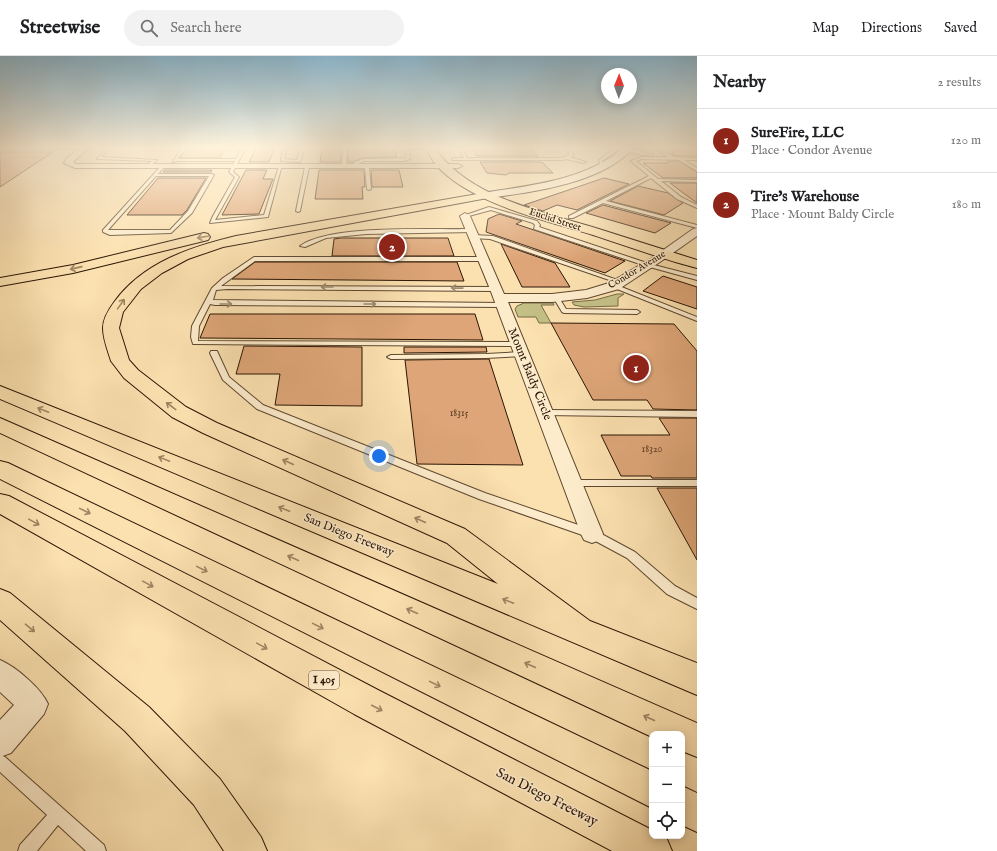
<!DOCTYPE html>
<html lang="en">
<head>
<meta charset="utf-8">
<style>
  :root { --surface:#fff; --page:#f2f2f2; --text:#202124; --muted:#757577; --line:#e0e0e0; --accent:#8f2418 }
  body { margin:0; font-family:"IM FELL English",serif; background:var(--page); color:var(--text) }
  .controls { position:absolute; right:12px; bottom:12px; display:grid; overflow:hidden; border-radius:8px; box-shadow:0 2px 10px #0003 }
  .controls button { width:36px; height:36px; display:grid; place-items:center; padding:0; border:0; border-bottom:1px solid var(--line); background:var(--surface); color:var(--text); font:20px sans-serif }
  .compass { position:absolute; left:601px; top:12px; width:36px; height:36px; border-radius:50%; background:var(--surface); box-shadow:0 2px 10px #0003; rotate:1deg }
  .you { position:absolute; left:379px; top:400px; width:14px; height:14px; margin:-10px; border:3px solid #fff; border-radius:50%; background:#1a73e8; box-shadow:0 0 0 6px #1a73e833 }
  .badge { display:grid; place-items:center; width:26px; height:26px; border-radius:50%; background:var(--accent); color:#fff; font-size:13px; font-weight:700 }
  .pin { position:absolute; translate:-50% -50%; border:2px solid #fff; box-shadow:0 1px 4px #0006 }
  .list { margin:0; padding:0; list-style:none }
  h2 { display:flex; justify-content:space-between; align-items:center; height:52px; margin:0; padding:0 16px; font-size:17px }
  h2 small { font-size:13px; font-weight:400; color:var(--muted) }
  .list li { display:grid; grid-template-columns:26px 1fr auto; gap:12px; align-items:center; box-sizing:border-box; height:64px; padding:0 16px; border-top:1px solid var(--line) }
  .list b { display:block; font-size:15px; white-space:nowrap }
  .list p { margin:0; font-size:13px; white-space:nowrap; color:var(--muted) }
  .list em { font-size:13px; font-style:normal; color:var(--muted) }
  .icon { flex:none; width:22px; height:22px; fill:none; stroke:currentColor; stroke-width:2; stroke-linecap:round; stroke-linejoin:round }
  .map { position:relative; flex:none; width:697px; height:795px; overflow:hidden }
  header { display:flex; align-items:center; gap:24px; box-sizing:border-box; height:56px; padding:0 20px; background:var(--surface); border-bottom:1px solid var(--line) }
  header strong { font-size:19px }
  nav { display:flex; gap:22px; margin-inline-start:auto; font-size:14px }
  .search { width:280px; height:36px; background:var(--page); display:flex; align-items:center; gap:10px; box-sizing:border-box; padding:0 14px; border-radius:22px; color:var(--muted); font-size:15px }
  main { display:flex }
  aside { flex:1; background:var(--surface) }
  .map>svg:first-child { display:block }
  .green { fill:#c4c187; stroke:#776b46 }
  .building { fill:#dea678; stroke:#2a1504 }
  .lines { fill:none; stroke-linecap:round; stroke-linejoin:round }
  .lane-casing { stroke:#5e482f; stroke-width:2 }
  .street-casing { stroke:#5e482f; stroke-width:2 }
  .secondary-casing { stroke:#2a1504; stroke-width:2 }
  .primary-casing { stroke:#2a1504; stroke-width:2 }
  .highway-casing { stroke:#2a1504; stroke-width:2 }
  .lane { fill:#fdeccc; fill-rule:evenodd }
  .street { fill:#fdeccc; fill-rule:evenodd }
  .secondary { fill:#fdeccc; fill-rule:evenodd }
  .primary { fill:#fce1b0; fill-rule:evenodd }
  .highway { fill:#fce1b0; fill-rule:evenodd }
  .oneway { stroke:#9e8563 }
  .oneway2 { stroke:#9e8b72 }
  .labels { text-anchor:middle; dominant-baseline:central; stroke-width:3; stroke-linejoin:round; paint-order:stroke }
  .far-street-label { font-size:10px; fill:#2a1504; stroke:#fdeccc }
  .number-label { font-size:10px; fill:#573921 }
  .shield { fill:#fdeccc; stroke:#695640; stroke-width:1 }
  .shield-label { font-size:11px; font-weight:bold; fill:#2a1504 }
  .street-label { font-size:12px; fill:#2a1504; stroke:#fdeccc }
  .near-street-label { font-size:14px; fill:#2a1504; stroke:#fdeccc }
</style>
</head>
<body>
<header>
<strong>Streetwise</strong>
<div class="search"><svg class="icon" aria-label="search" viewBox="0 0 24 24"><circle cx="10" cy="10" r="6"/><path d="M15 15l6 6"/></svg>Search here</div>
<nav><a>Map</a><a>Directions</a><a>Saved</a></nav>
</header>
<main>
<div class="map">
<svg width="697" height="795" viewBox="0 0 697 795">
  <rect width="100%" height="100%" fill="#fce1b0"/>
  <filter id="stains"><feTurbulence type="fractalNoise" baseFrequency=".005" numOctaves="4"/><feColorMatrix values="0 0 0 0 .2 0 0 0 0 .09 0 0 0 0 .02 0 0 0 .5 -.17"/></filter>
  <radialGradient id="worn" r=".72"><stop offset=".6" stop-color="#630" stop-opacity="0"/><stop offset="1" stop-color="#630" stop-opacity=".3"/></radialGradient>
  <g class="green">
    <path d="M617,238H624L618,242V250L584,251L574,249L572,246L595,244Z"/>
    <path d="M524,247H553L554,249H541L551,267H539L536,261H518L515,253L517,250Z"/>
  </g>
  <g class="building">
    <path d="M187,91H226L220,102H180Z"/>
    <path d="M257,91H275L269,106H249Z"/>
    <path d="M322,91H341V106H320Z"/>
    <path d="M348,91H395L397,101L363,102L353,106H348Z"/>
    <path d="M472,91H530L538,100H477Z"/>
    <path d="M675,91H697V100H674L672,98Z"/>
    <path d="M0,96H53L0,131Z"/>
    <path d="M668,105H679L697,116V122H663L643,107H668Z"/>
    <path d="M480,106H542L553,117H509L506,119L487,117Z"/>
    <path d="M165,114H212L211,116H163Z"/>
    <path d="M246,114H267L263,123H273L259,158L222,159Z"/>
    <path d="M319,114H364L365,131H362L363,143H315Z"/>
    <path d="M371,114H399L403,131H372Z"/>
    <path d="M158,122H206L187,154L182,159H127Z"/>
    <path d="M604,122L629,128L577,154L557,149L543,155L524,149Z"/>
    <path d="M670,127H697V147L686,139Z"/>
    <path d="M638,130L668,137L683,147L664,159L610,145Z"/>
    <path d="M603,149L671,167L655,177L586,157Z"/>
    <path d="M499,158L522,165L516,168L534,174L625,205L605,217L486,176L488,163Z"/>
    <path d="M341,182H448L454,200H332L334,183Z"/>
    <path d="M501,188L555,207L570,231H522Z"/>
    <path d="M255,206H457L464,225L232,223Z"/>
    <path d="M663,220L697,231V253L643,235Z"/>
    <path d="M210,258H475L483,284L200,282Z"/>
    <path d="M551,267L674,268L697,295V354L653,353L647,344H593Z"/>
    <path d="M244,290L362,291V350L275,349L280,318H236Z"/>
    <path d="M404,291H486L487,296L404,297Z"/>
    <path d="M489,303L523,409L417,408L405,304Z"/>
    <path d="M659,362H697V422H652L651,420H621L601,379H670Z"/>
    <path d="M657,432H697V504Z"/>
  </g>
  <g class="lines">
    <g class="lane-casing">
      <g id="lane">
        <path d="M88,91L87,93H1L3,92Z"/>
        <path d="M107,91H110L101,101L157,104L149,111L147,110L152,105L97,103Z"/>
        <path d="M183,91L186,92L177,103H236L242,91H246L233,116L239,121L215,164L264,159L279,110L282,109L268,161L210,167L213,160L235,121L229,116L235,105H176L172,107Z"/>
        <path d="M283,91H287L284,103L297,104L301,91H305L300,106L281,105Z"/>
        <path d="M343,91H347L346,111L344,112L342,111Z"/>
        <path d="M406,91L431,92L409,93L410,103L405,105H364L358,108L356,112L353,111L355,106L363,103L406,102Z"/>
        <path d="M458,91H462L467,102H562L570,99L563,91H566L574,99L570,101L586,106L584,107L566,103L563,104H452L453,102H464Z"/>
        <path d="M609,91H614L618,94L602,105L604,110L601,111L599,104L613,94Z"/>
        <path d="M619,91C623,91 648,97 653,99L651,100L627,96Z"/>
        <path d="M657,91H661L660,93L674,101L697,102V104H684L697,112V115L679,104L641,103L636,105L658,123L697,124V126L661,125L681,141L697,149V152L677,143L651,122L606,145L697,169V172L603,147L573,162H569V160L649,120L631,105L641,101H668L657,94Z"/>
        <path d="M162,109L165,110L158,118H212L214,119L192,157L171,177L110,179L103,176V174ZM156,120H209L188,155L170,174H108Z"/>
        <path d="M307,110L309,111L300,155L298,156L296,155L305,111Z"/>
        <path d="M367,110L369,111L371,133L369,134L367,133L365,111Z"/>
        <path d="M489,151L537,165L540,169L539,171L650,208L697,220V224L646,210L534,173L535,169L533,167L491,154L465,161L463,160Z"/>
        <path d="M471,173L473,174V176L366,178L326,182L305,191L300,190C330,168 432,174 471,173Z"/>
        <path d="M473,179L493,180L623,226L618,227L490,183L471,182V180Z"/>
        <path d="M254,201H483L486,203L483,205H255L221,230L496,231L499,233L496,235L227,233L216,234L213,244L502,247L505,249L502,251L215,249L210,248L199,270L198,285L517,286L521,288L517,290L193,288L191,281L192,270L212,232L223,222Z"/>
        <path d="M614,228L697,261V265L612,231L611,230Z"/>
        <path d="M554,240H558L566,253L637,254L640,256L637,258L564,257L562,256L553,241Z"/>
        <path d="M211,295H217L229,321L263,349L485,437L596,475L635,496L675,530L697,542V553L667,538L627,502L588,481L479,443L257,353L223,324L210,297Z"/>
        <path d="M521,296H524V300L486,302L391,303L387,301L391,299L486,298Z"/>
        <path d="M545,354L697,355V361L542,359L541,357L542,355Z"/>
        <path d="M573,424H697V430H573L570,429L568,427L570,425Z"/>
        <path d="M0,699L5,701L104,789L106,795H86L58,769L37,795H18L20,789L47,759L0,716Z"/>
      </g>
    </g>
    <g class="street-casing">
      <g id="street">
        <path d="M82,91H90L73,106L76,108H458L462,110L458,112H75L64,107L67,102Z"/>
        <path d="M465,157L470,160L504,238H552L586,234L609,227L652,202L693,173L697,172V180L660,206L619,233L587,242L552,246H508L603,478L600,484L592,487L584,484L581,478L490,233L460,160Z"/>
        <path d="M0,604C16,611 41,632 48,648L44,658L11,697L0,701V664L14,649L0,636Z"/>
      </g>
    </g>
    <g class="secondary-casing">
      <path id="secondary" d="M624,91H634C604,127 533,136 489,142L484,139L489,136C534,129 589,123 624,91Z"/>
    </g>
    <g class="primary-casing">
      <path id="primary" d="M425,91H434C469,143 545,156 602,174C633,184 665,194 697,204V212C662,203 627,190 593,179C545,164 471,148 436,109C432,104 429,97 425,91Z"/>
    </g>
    <g class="highway-casing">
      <g id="highway">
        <path d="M489,136L493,137L494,139L493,141L223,191L188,203L162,217L141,233L123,256L119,272L129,304L138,314L186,351L217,367L465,473L590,565L697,607V639L0,343V330L498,528L447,487L203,377L172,361L124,322L111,305C108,295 103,283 103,272C103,262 109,253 115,245C144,206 191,191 236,180Z"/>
        <path d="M204,177L208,178L210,181L208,184L73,217L0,230V222L73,209Z"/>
        <path d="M0,362L697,667V701L682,695V678H652V681L0,377Z"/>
        <path d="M0,405L8,407L652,715V752L0,423Z"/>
        <path d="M0,438L9,440L378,634L652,774V780L666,781L672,795H612L354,658L0,458Z"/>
        <path d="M0,533L10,537L149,651L220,723L261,781L267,795H224L194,749L125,675L0,564Z"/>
        <path d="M682,730L697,737V776L682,769Z"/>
      </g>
    </g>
    <use href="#lane" class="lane"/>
    <use href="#street" class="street"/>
    <use href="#secondary" class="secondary"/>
    <use href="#primary" class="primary"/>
    <use href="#highway" class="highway"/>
  </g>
  <defs><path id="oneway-shaft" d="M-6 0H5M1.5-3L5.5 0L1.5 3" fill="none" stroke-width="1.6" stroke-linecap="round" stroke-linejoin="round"/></defs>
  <g class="oneway">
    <use href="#oneway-shaft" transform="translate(203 181) rotate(170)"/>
    <use href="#oneway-shaft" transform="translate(76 212) rotate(167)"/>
    <use href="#oneway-shaft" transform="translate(121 248) rotate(-55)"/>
    <use href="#oneway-shaft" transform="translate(171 350) rotate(-143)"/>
    <use href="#oneway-shaft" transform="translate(43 354) rotate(-158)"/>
    <use href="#oneway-shaft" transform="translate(164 403) rotate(-158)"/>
    <use href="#oneway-shaft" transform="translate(288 406) rotate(-156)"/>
    <use href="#oneway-shaft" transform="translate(284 453) rotate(-158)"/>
    <use href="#oneway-shaft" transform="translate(85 455) rotate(26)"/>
    <use href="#oneway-shaft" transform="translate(420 464) rotate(-156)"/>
    <use href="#oneway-shaft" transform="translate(34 466) rotate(29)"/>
    <use href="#oneway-shaft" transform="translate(293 502) rotate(-156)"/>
    <use href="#oneway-shaft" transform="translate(202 513) rotate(26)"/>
    <use href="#oneway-shaft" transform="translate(148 528) rotate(29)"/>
    <use href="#oneway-shaft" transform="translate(508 545) rotate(-158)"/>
    <use href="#oneway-shaft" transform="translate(412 555) rotate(-156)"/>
    <use href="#oneway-shaft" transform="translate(318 570) rotate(26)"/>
    <use href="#oneway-shaft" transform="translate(30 572) rotate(40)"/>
    <use href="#oneway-shaft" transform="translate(262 590) rotate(29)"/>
    <use href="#oneway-shaft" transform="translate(530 609) rotate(-156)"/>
    <use href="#oneway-shaft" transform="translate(435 628) rotate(26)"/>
    <use href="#oneway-shaft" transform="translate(377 652) rotate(27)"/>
    <use href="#oneway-shaft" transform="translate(649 662) rotate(-156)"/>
  </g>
  <g class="oneway2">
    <use href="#oneway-shaft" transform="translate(327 231) rotate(-180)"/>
    <use href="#oneway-shaft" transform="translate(457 232) rotate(-179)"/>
    <use href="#oneway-shaft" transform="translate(226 248)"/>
    <use href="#oneway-shaft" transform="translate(370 248)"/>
  </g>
  <linearGradient id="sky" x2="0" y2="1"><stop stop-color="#8bb8d0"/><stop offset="0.45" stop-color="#fef2db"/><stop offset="1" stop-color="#fef2db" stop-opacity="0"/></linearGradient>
  <rect width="697" height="203" fill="url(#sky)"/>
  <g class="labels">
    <g class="far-street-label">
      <text transform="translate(555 164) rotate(18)">Euclid Street</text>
      <text transform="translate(637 214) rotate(-31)">Condor Avenue</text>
    </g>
    <g class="number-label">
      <text x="459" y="357">18315</text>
      <text x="652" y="393">18320</text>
    </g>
    <rect class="shield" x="309" y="615" width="30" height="18" rx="3"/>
    <g class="shield-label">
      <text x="324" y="624">I 405</text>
    </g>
    <g class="street-label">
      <text transform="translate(530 318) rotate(68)">Mount Baldy Circle</text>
      <text transform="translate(349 479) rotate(22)">San Diego Freeway</text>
    </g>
    <g class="near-street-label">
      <text transform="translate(547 741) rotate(27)">San Diego Freeway</text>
    </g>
  </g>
  <rect width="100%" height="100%" filter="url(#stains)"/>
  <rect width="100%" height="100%" fill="url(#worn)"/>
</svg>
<div class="controls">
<button>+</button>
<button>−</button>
<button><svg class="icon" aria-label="locate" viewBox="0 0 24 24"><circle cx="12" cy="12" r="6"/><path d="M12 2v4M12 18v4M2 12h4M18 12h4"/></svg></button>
</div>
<svg class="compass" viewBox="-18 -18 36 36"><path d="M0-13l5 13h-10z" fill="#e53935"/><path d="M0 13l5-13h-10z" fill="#757577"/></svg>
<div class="you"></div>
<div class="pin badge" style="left:636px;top:312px">1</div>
<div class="pin badge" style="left:392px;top:191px">2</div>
</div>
<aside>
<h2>Nearby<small>2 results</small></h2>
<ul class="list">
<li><span class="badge">1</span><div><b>SureFire, LLC</b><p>Place · Condor Avenue</p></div><em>120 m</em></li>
<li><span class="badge">2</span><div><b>Tire's Warehouse</b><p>Place · Mount Baldy Circle</p></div><em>180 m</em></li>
</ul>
</aside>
</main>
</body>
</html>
